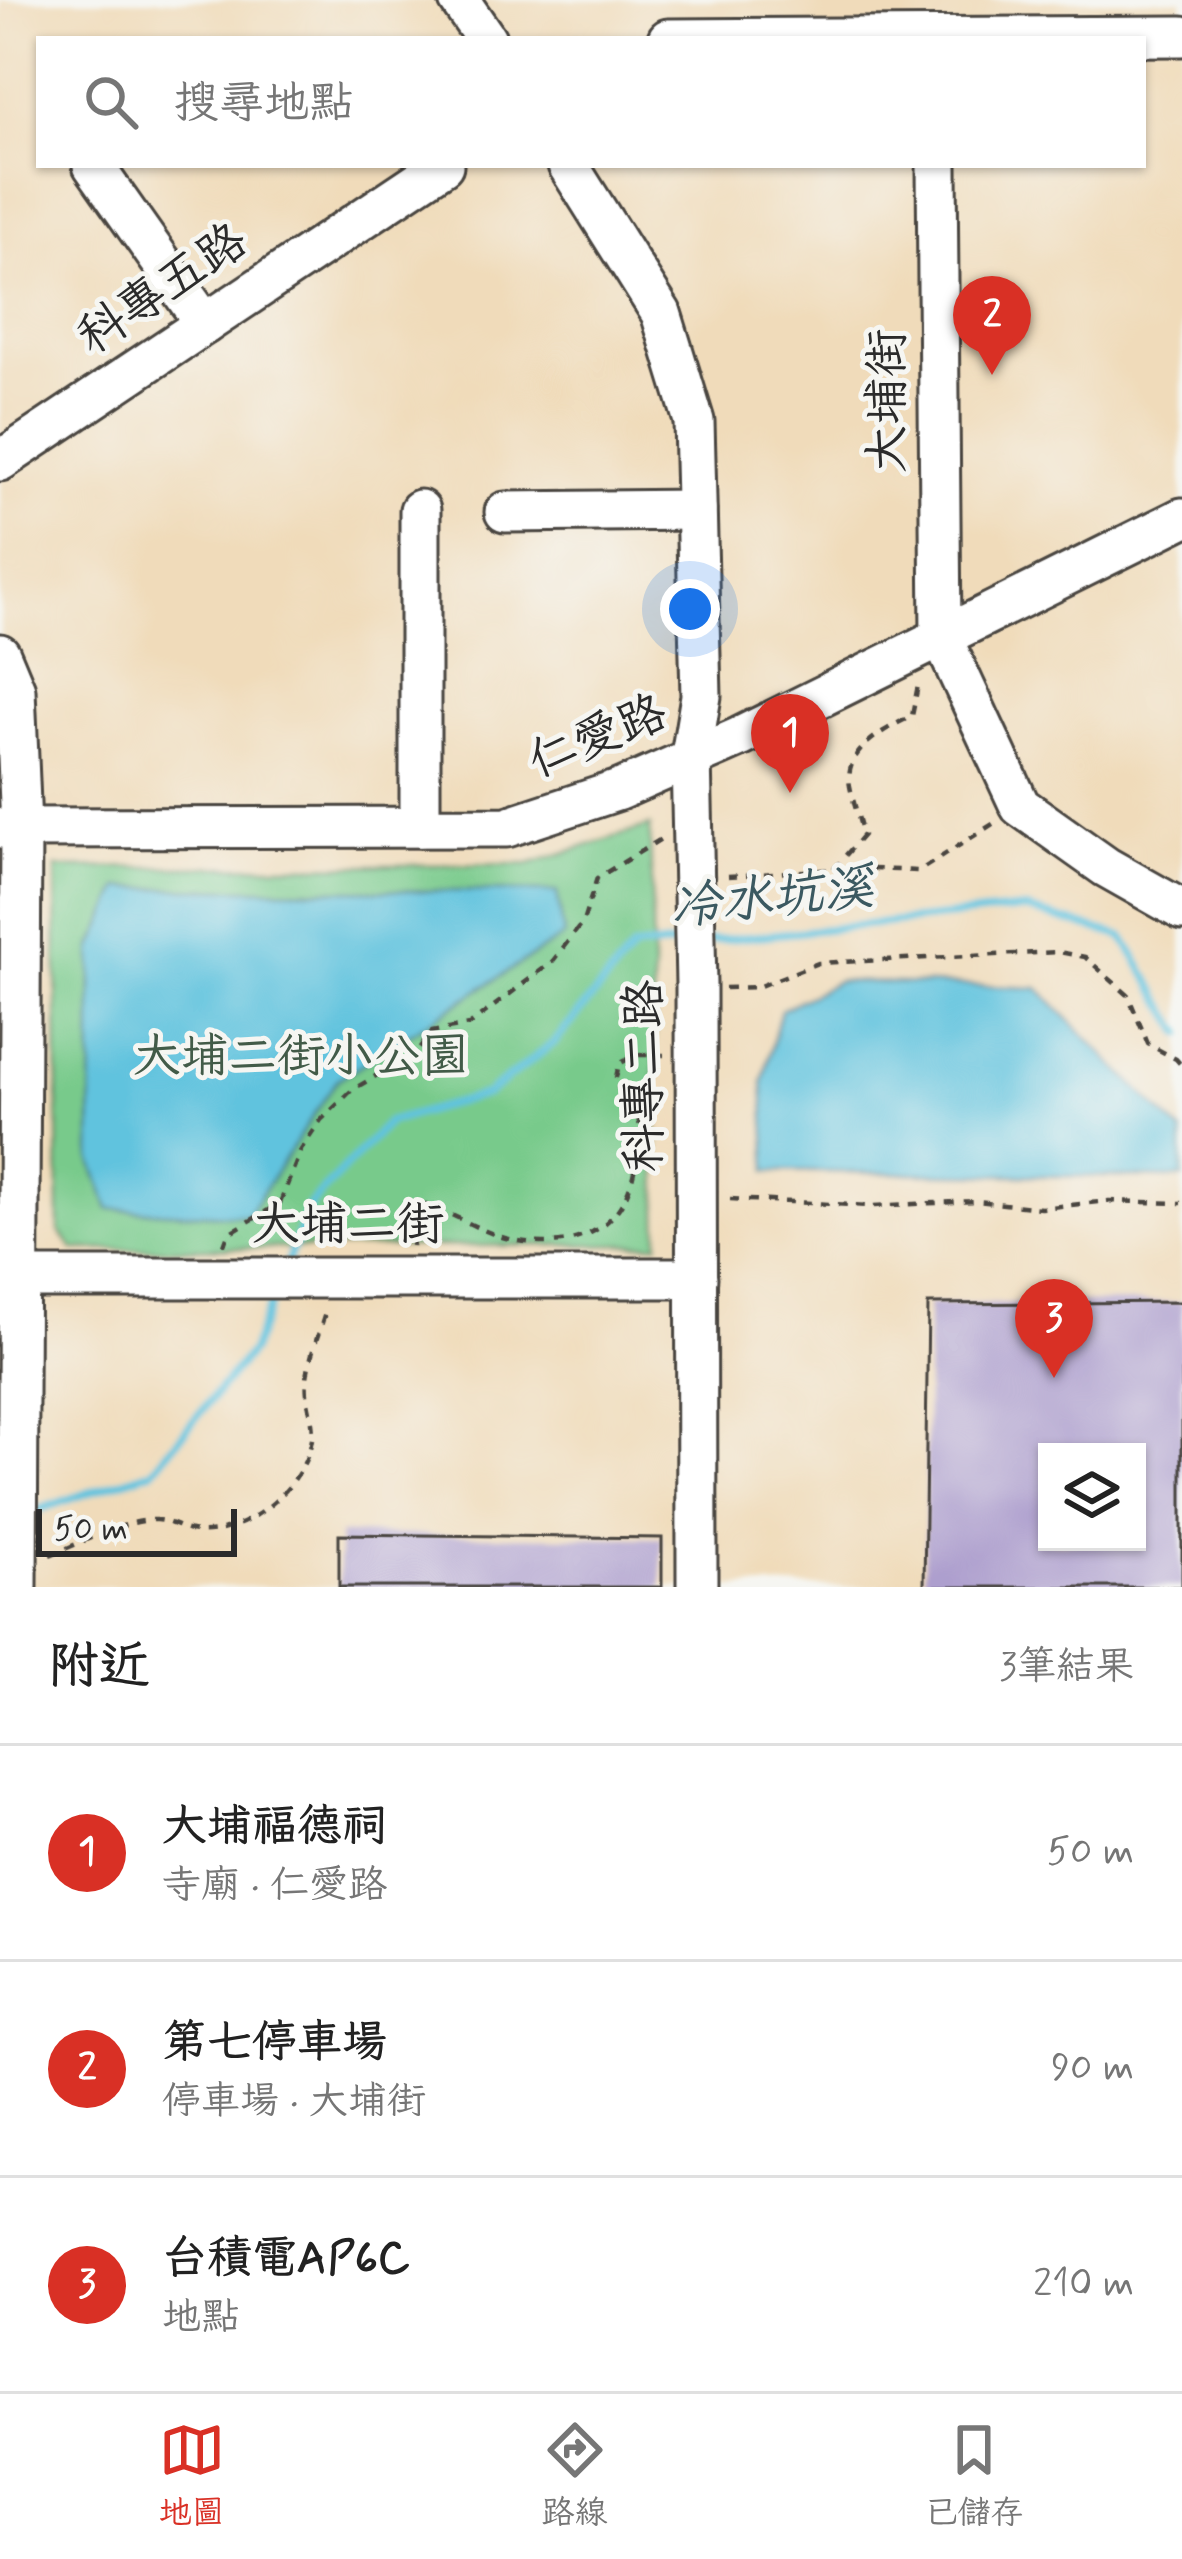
<!DOCTYPE html>
<html lang="zh-TW">
<head>
<meta charset="utf-8">
<style>
  :root { --surface:#fff; --page:#f2f2f2; --text:#222; --muted:#767676; --line:#e0e0e0; --accent:#d93025 }
  body { margin:0; font-family:Mynerve,"LXGW WenKai TC",sans-serif; background:var(--page); color:var(--text) }
  .controls { position:absolute; right:36px; bottom:36px; display:grid; overflow:hidden; border-radius:0px; box-shadow:0 3px 9px #0004 }
  .controls button { width:108px; height:108px; display:grid; place-items:center; padding:0; border:0; border-bottom:3px solid var(--line); background:var(--surface); color:var(--text); font:60px sans-serif }
  .scale { position:absolute; left:36px; bottom:30px; width:201px; box-sizing:border-box; padding-left:12px; border:6px solid #2b2b2b; border-top:0; font-size:33px; line-height:42px; white-space:nowrap; color:#2b2b2b; -webkit-text-stroke:9px #f6f6f2; paint-order:stroke }
  .you { position:absolute; left:690px; top:609px; width:42px; height:42px; margin:-30px; border:9px solid #fff; border-radius:50%; background:#1a73e8; box-shadow:0 0 0 18px #1a73e833 }
  .badge { display:grid; place-items:center; width:78px; height:78px; border-radius:50%; background:var(--accent); color:#fff; font-size:39px; font-weight:700 }
  .pin { position:absolute; translate:-50% -99px; filter:drop-shadow(0 3px 6px #0008) }
  .pin::after { content:''; position:absolute; top:63px; width:42px; height:36px; background:inherit; clip-path:polygon(0 0,100% 0,50% 100%) }
  .list { margin:0; padding:0; list-style:none }
  h2 { display:flex; justify-content:space-between; align-items:center; height:156px; margin:0; padding:0 48px; font-size:51px }
  h2 small { font-size:39px; font-weight:400; color:var(--muted) }
  .list li { display:grid; grid-template-columns:78px 1fr auto; gap:36px; align-items:center; box-sizing:border-box; height:216px; padding:0 48px; border-top:3px solid var(--line) }
  .list b { display:block; font-size:45px; white-space:nowrap }
  .list p { margin:0; font-size:39px; white-space:nowrap; color:var(--muted) }
  .list em { font-size:39px; font-style:normal; color:var(--muted) }
  .icon { flex:none; width:66px; height:66px; fill:none; stroke:currentColor; stroke-width:2; stroke-linecap:round; stroke-linejoin:round }
  .map { position:relative; flex:none; width:1182px; height:1587px; overflow:hidden }
  .search { position:absolute; background:var(--surface); box-shadow:0 3px 9px #0004; left:36px; right:36px; top:36px; height:132px; display:flex; align-items:center; gap:30px; box-sizing:border-box; padding:0 42px; border-radius:0px; color:var(--muted); font-size:45px }
  .sheet { height:804px; background:var(--surface) }
  nav { display:flex; justify-content:space-around; align-items:center; box-sizing:border-box; height:168px; border-top:3px solid var(--line); background:var(--surface); font-size:33px; color:var(--muted) }
  nav a { display:grid; justify-items:center; gap:6px }
  nav .on { color:var(--accent) }
  .map>svg:first-child { display:block }
  .green { fill:#78ca8b; stroke:#527a5b; stroke-width:3 }
  .water { fill:#60c3de; stroke:#467784; stroke-width:3 }
  .lines { fill:none; stroke-linecap:round; stroke-linejoin:round }
  .stream { stroke:#60c3de; stroke-width:8 }
  .building { fill:#ad9fce; fill-rule:evenodd }
  .minor-casing { stroke:#494540; stroke-width:45 }
  .path { stroke:#494540; stroke-width:4.5; stroke-dasharray:9 9; stroke-linecap:butt }
  .minor { stroke:#fff; stroke-width:39 }
  .labels { text-anchor:middle; dominant-baseline:central; stroke-width:10; stroke-linejoin:round; paint-order:stroke }
  .street-label { font-size:48px; fill:#2b2b2b; stroke:#f6f6f2 }
  .park-label { font-size:48px; fill:#425b48; stroke:#f6f6f2 }
  .water-label { font-size:51px; font-style:italic; fill:#3b5961; stroke:#f6f6f2 }
</style>
</head>
<body>
<div class="map">
<svg width="1182" height="1587" viewBox="0 0 1182 1587">
  <rect width="100%" height="100%" fill="#f6f6f2"/>
  <filter id="ink" filterUnits="userSpaceOnUse"><feTurbulence type="fractalNoise" baseFrequency=".00833" numOctaves="2"/><feDisplacementMap in="SourceGraphic" scale="24" xChannelSelector="R" yChannelSelector="G"/><feConvolveMatrix kernelMatrix="1 2 1 2 8 2 1 2 1" color-interpolation-filters="sRGB"/></filter>
  <filter id="wash" filterUnits="userSpaceOnUse"><feTurbulence type="fractalNoise" baseFrequency=".004" numOctaves="4" result="noise"/><feDisplacementMap in="SourceGraphic" scale="48" xChannelSelector="R" yChannelSelector="G"/><feGaussianBlur stdDeviation="2.7" result="paint"/><feColorMatrix in="noise" values="0 0 0 0 0 0 0 0 0 0 0 0 0 0 0 0 0 1.4 0 .05"/><feComposite in="paint" operator="in"/></filter>
  <g filter="url(#wash)">
    <rect width="100%" height="100%" fill="#f0dbba"/>
    <path class="green" d="M650,826L659,1244L74,1250L59,1231L56,868L529,864Z"/>
    <g class="water">
      <path d="M120,888L557,892L564,936L337,1080L247,1216L109,1209L91,1158L92,949Z"/>
      <path d="M838,981L1038,988L1182,1133V1178L768,1171L763,1081L781,1010Z"/>
    </g>
    <g class="lines">
      <g class="stream">
        <path d="M708,941L1024,909L1123,937L1182,1033"/>
        <path d="M286,1265L310,1205L388,1122L487,1094L555,1042L633,949L681,944"/>
        <path d="M29,1513L152,1471L251,1351L276,1290"/>
      </g>
    </g>
    <g id="blocks">
      <g class="building">
        <path d="M1182,1302V1587H924L928,1304ZM1047,1452H1137V1542H1047Z"/>
        <path d="M339,1534L662,1538V1587H339Z"/>
      </g>
    </g>
  </g>
  <g filter="url(#ink)">
    <use href="#blocks" fill-opacity="0" stroke="#494540" stroke-width="3"/>
    <g class="lines">
      <g class="minor-casing">
        <g id="minor">
          <path d="M459,0L486,39"/>
          <path d="M668,39L1182,36"/>
          <path d="M93,165L205,324"/>
          <path d="M568,165L661,313L694,421L701,696L691,756L696,985L697,1587"/>
          <path d="M937,165L941,636L1020,806L1106,867L1182,910"/>
          <path d="M0,461L443,165"/>
          <path d="M420,510V827"/>
          <path d="M505,512L696,510"/>
          <path d="M0,654L15,690L21,826L17,1587"/>
          <path d="M0,828L507,827L619,790L740,737L1182,518"/>
          <path d="M0,1278H697"/>
        </g>
      </g>
      <g class="path">
        <path d="M834,869L863,835C859,818 853,802 850,786C843,750 885,729 912,716L918,685"/>
        <path d="M728,876L852,868L919,871L996,822"/>
        <path d="M725,988L757,987L818,963L1059,952L1085,957L1128,995L1148,1044L1176,1059L1182,1066"/>
        <path d="M730,1199L872,1206L976,1201L1041,1208L1109,1201L1182,1203"/>
        <path d="M224,1245L228,1234L280,1203L301,1150L321,1120L352,1090L418,1051L432,1032L469,1025L552,962L583,922L597,878L661,839"/>
        <path d="M412,1246L415,1225L426,1205C459,1215 483,1235 519,1241C583,1251 629,1224 636,1158C637,1148 642,1132 639,1122C636,1109 622,1094 615,1082L619,1064L636,1055H664"/>
        <path d="M50,1555C79,1544 126,1519 156,1520C170,1520 184,1532 199,1532C248,1535 304,1487 312,1439C315,1424 308,1409 307,1394C304,1367 318,1338 325,1313"/>
      </g>
      <use href="#minor" class="minor"/>
    </g>
  </g>
  <g class="labels">
    <g class="street-label">
      <text transform="translate(163 290) rotate(-34)">科專五路</text>
      <text transform="translate(888 401) rotate(-90)">大埔街</text>
      <text transform="translate(598 738) rotate(-22)">仁愛路</text>
      <text transform="translate(645 1076) rotate(-90)">科專二路</text>
      <text x="348" y="1225">大埔二街</text>
    </g>
    <g class="park-label">
      <text x="301" y="1057">大埔二街小公園</text>
    </g>
    <g class="water-label">
      <text transform="translate(772 899) rotate(-6)">冷水坑溪</text>
    </g>
  </g>
</svg>
<div class="controls">
<button><svg class="icon" aria-label="layers" viewBox="0 0 24 24"><path d="M12 4l9 5-9 5-9-5zM3 14l9 5 9-5"/></svg></button>
</div>
<div class="scale">50 m</div>
<div class="you"></div>
<div class="pin badge" style="left:790px;top:793px">1</div>
<div class="pin badge" style="left:992px;top:375px">2</div>
<div class="pin badge" style="left:1054px;top:1378px">3</div>
<div class="search"><svg class="icon" aria-label="search" viewBox="0 0 24 24"><circle cx="10" cy="10" r="6"/><path d="M15 15l6 6"/></svg>搜尋地點</div>
</div>
<section class="sheet">
<h2>附近<small>3筆結果</small></h2>
<ul class="list">
<li><span class="badge">1</span><div><b>大埔福德祠</b><p>寺廟 · 仁愛路</p></div><em>50 m</em></li>
<li><span class="badge">2</span><div><b>第七停車場</b><p>停車場 · 大埔街</p></div><em>90 m</em></li>
<li><span class="badge">3</span><div><b>台積電AP6C</b><p>地點</p></div><em>210 m</em></li>
</ul>
</section>
<nav>
<a class="on"><svg class="icon" aria-label="map" viewBox="0 0 24 24"><path d="M3 6l6-2 6 2 6-2v14l-6 2-6-2-6 2zM9 4v14M15 6v14"/></svg>地圖</a>
<a><svg class="icon" aria-label="directions" viewBox="0 0 24 24"><path d="M12 3l9 9-9 9-9-9zM9 14v-3h6M13 9l2 2-2 2"/></svg>路線</a>
<a><svg class="icon" aria-label="saved" viewBox="0 0 24 24"><path d="M7 4h10v16l-5-4-5 4z"/></svg>已儲存</a>
</nav>
</body>
</html>
